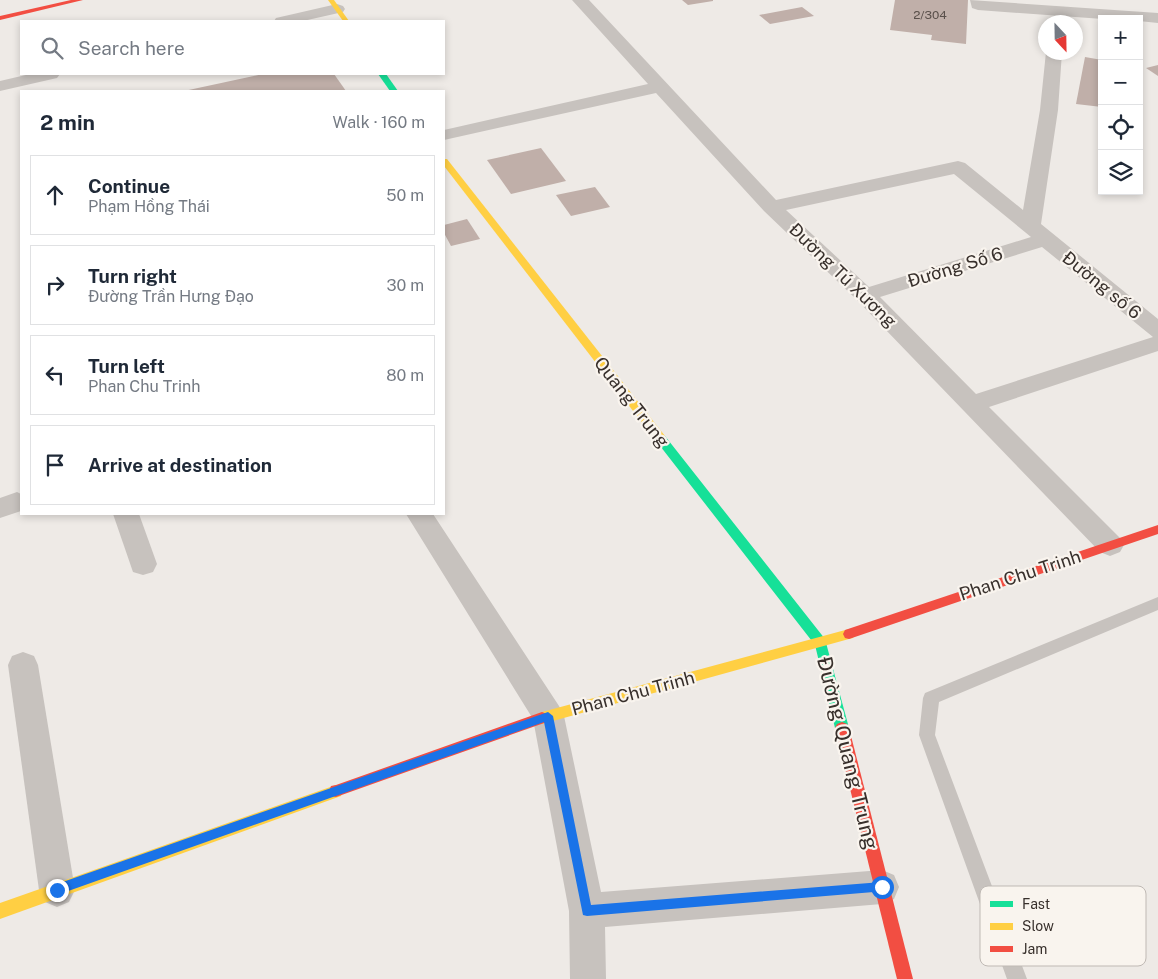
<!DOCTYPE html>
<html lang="en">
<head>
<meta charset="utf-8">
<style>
  :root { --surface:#fff; --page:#f6f6f7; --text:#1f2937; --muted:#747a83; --line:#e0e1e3 }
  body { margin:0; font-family:"Public Sans",sans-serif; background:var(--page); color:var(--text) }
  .controls { position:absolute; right:15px; top:15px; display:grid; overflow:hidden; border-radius:0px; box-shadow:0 2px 8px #0003 }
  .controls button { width:45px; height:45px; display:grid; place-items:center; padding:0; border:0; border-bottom:1px solid var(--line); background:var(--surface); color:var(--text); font:25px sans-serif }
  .compass { position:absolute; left:1038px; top:15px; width:45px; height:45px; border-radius:50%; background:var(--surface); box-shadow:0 2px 8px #0003; rotate:158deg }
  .stop { position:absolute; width:15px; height:15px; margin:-11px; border:4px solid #1a73e8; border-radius:50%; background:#fff }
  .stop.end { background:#1a73e8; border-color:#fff; box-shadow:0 1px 5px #0008 }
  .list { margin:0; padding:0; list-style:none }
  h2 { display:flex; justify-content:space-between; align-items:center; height:65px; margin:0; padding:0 20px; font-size:21px }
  h2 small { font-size:16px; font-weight:400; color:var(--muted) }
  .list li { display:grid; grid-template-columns:32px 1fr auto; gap:15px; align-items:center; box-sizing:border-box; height:80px; margin:0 10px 10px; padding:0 10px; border:1px solid var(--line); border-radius:0px }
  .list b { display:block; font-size:19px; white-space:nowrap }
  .list p { margin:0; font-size:16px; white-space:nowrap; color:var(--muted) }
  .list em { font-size:16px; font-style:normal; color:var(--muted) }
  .icon { flex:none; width:28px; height:28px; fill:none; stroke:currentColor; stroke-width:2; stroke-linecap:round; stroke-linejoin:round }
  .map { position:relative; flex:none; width:1158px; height:979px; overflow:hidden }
  .search { position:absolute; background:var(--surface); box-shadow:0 2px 8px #0003; left:20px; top:20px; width:425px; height:55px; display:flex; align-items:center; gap:12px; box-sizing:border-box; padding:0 18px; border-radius:0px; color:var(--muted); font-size:19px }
  .panel { position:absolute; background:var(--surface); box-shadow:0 2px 8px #0003; left:20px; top:90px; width:425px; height:425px; border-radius:0px }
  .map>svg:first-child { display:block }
  .building { fill:#c0afa9 }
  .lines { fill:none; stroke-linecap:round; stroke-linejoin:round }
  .lane { fill:#c7c2be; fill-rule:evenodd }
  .street { fill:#c7c2be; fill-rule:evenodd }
  .fast { fill:#16e098; fill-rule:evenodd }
  .slow { fill:#ffcf43; fill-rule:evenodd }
  .jam { fill:#f24e42; fill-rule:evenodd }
  .route { fill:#1a73e8 }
  .labels { text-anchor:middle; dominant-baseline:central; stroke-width:4.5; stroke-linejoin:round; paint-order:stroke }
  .far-number-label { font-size:12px; fill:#5a504b }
  .street-label { font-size:18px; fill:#38302c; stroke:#f9f4ee }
  .near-street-label { font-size:21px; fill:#38302c; stroke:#f9f4ee }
  .key { fill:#f9f4ee; stroke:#bfb9b4; stroke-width:1 }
  .key-label { font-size:14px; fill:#38302c }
</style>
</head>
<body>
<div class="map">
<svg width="1158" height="979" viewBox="0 0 1158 979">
  <rect width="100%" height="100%" fill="#eeeae6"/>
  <g class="building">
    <path d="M682,0H713V1L688,5Z"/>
    <path d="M895,0H968L966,44L931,40L932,35L890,30Z"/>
    <path d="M802,7L814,16L770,24L759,15Z"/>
    <path d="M1085,57L1102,60V107L1076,104Z"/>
    <path d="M1158,65V76L1146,68Z"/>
    <path d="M263,74H334L346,91H184Z"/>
    <path d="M541,148L566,181L511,194L487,160Z"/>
    <path d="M595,187L610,207L571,216L556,195Z"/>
    <path d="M467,219L480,239L451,246L444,233V225Z"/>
  </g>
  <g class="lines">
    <path class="lane" d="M1158,597V610L939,702L935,735L1027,979H1007L919,735L923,698L925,693Z"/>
    <g class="street">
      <path d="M572,0H589L776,200L958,161L965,163L1023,210L1040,110L1046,52H1062L1058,110L1041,224L1158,319V351L989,407L1120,538L1124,545L1120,552L1110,556L1100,552L857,300L764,211L656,93L444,140V130L648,84ZM954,174L1031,237L869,287L786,210ZM1042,247L1153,337L976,394L880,297Z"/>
      <path d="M970,0L1158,13V23L1139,21V19H1103L978,10L972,8Z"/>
      <path d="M337,4L343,6L345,9L343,12L303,21H274L276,18Z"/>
      <path d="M30,74H60L57,78L0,91V81Z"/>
      <path d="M17,492L21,494V511L0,518V498Z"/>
      <path d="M113,514H139L157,564L153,572L143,575L133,572Z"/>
      <path d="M406,514H433L559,706L564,716L601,892L882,870L894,875L899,887L894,899L882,904L605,927L606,979H570L569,911L533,719Z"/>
      <path d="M23,652L34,656L38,665L75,890L69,902L57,907L45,902L39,890L8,665L12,656Z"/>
    </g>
    <g class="fast">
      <path d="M378,74H386L398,91H390Z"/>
      <path d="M661,435L665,436L825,639L849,728L847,732L842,734L837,732L835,728L815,645L657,442L656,439L657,436Z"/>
    </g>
    <g class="slow">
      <path d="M328,0H334L349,21H343Z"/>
      <path d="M444,159H447L665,436L666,439L665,442H657L444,166Z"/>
      <path d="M849,629L853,630L855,634L853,638L849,639L542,724L537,722L535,718L537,714L542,712Z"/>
      <path d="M336,785L341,786L343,791L341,796L0,919V903Z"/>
    </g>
    <g class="jam">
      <path d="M71,0H83L0,20V16Z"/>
      <path d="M1158,525V534L849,639L845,638L843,634L845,630Z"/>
      <path d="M542,712L547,714L549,718L547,722L336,797L331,796L329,791L331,786L336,785Z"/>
      <path d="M842,722L847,724L849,728L913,979H897L835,728L837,724Z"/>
    </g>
  </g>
  <path class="route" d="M548,712L553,716L591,905L882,882L887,887L886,891L587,916L583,915L544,722L57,895L51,890L57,884Z"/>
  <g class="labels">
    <g class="far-number-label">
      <text x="930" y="15">2/304</text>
    </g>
    <g class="street-label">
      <text transform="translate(955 267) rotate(-17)">Đường Số 6</text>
      <text transform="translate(843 275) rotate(44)">Đường Tú Xương</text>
      <text transform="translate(1102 285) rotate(39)">Đường số 6</text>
      <text transform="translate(632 402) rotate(52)">Quang Trung</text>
      <text transform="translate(1020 575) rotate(-18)">Phan Chu Trinh</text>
      <text transform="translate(633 693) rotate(-15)">Phan Chu Trinh</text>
    </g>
    <g class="near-street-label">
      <text transform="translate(848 753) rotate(76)">Đường Quang Trung</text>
    </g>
  </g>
  <rect x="980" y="886" width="166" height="80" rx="8" class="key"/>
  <rect x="990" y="901" width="23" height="6" fill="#16e098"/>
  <rect x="990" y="923" width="23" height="7" fill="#ffcf43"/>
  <rect x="990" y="946" width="23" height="6" fill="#f24e42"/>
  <g class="key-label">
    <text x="1022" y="909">Fast</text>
    <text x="1022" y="931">Slow</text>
    <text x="1022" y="954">Jam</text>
  </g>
</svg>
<div class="controls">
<button>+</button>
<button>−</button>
<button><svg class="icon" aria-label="locate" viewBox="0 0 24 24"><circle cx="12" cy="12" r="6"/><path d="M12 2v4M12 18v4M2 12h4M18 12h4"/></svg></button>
<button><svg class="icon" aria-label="layers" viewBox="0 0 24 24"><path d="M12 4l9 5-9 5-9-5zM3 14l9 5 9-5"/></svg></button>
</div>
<svg class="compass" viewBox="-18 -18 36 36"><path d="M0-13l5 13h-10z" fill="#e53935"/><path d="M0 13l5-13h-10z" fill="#747a83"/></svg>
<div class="stop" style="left:882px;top:887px"></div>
<div class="stop end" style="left:57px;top:890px"></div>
<div class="search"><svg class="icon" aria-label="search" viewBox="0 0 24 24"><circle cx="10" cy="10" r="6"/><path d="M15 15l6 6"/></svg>Search here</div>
<section class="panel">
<h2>2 min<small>Walk · 160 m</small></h2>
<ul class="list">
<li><svg class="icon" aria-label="ahead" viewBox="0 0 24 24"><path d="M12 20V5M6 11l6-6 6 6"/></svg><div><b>Continue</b><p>Phạm Hồng Thái</p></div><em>50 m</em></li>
<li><svg class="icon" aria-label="right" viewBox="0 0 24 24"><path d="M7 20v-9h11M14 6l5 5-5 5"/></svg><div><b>Turn right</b><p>Đường Trần Hưng Đạo</p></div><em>30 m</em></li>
<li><svg class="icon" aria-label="left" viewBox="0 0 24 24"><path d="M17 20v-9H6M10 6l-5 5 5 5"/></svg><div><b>Turn left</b><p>Phan Chu Trinh</p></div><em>80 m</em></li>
<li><svg class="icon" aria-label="arrive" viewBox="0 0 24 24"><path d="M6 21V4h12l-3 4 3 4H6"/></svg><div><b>Arrive at destination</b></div></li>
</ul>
</section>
</div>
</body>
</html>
